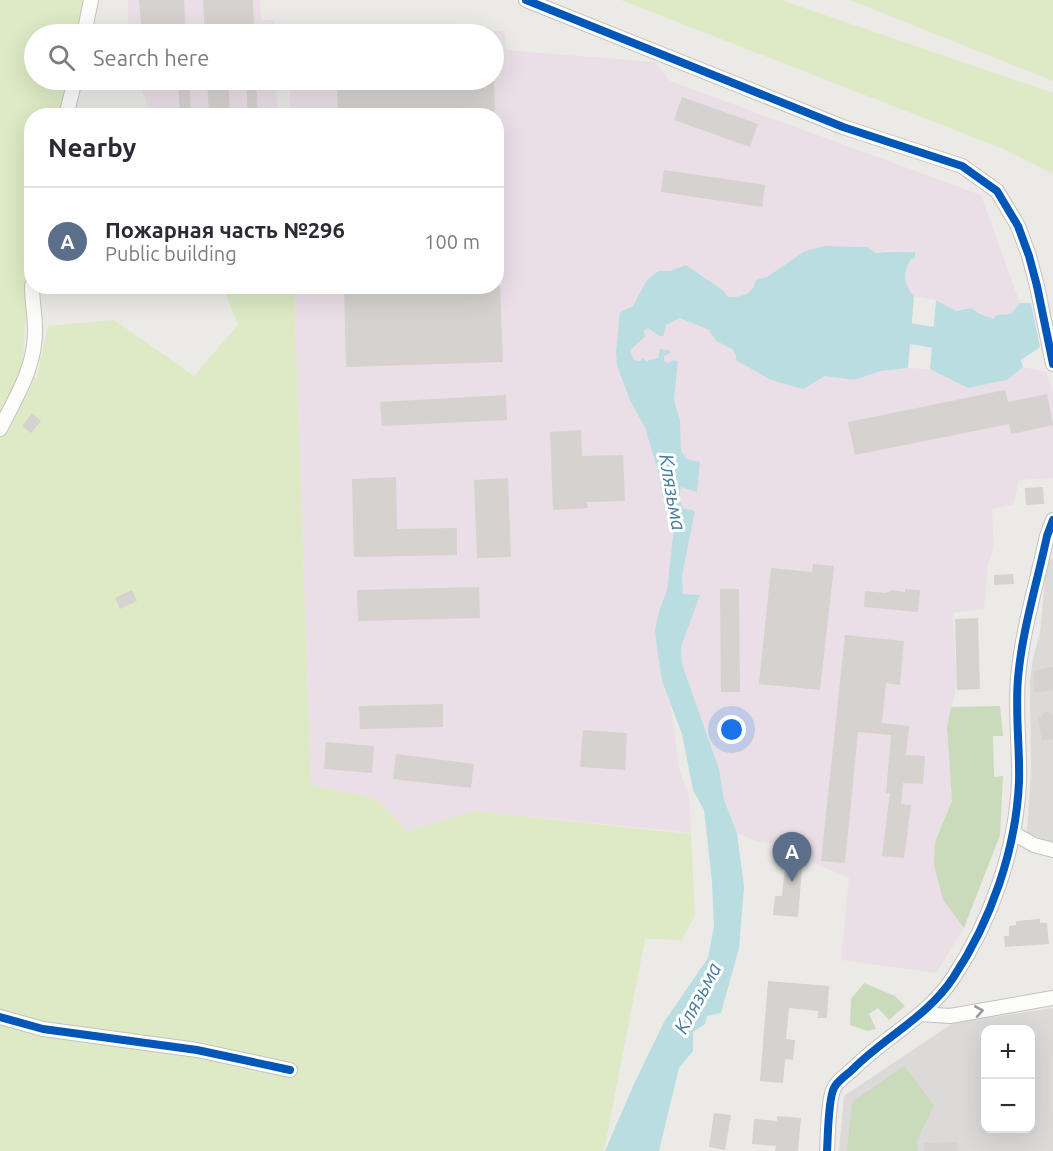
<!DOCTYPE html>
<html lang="en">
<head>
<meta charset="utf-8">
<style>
  :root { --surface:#fff; --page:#f7f7f7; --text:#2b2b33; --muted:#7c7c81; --line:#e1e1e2; --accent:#666564 }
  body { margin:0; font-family:Ubuntu,sans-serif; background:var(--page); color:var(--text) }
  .controls { position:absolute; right:18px; bottom:18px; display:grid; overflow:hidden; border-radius:12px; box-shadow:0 6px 24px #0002 }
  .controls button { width:54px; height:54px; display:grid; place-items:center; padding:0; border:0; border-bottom:2px solid var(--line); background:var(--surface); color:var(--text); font:30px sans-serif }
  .you { position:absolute; left:732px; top:730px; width:21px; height:21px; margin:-15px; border:4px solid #fff; border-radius:50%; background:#1a73e8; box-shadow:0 0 0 9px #1a73e833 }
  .badge { display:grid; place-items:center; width:39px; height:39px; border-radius:50%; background:var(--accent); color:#fff; font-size:20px; font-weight:700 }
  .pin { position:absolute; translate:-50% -50px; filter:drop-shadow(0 2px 3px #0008) }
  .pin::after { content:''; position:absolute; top:32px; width:21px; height:18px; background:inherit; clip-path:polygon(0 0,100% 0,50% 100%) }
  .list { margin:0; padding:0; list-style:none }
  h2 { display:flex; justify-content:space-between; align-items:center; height:78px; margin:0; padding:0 24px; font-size:26px }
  h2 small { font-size:20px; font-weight:400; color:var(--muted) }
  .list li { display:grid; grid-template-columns:39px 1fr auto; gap:18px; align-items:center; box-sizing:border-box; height:108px; padding:0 24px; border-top:2px solid var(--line) }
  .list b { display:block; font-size:22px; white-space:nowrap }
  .list p { margin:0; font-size:20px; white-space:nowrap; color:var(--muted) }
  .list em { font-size:20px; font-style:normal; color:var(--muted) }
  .icon { flex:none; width:33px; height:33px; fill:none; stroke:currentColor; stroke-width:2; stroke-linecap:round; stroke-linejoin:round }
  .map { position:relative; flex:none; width:1053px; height:1151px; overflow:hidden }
  .search { position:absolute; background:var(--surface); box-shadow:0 6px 24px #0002; left:24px; top:24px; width:480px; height:66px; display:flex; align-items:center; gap:15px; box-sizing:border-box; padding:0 21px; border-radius:33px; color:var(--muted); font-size:22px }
  .panel { position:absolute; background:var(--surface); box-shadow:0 6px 24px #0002; left:24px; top:108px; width:480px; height:186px; border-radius:24px }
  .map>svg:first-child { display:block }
  .residential { fill:#dbdad8; fill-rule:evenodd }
  .industrial { fill:#eadfe7 }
  .grass { fill:#ddeac5 }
  .forest { fill:#cadbbc }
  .water { fill:#b9dde0 }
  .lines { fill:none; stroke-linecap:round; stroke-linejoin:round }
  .river { stroke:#b9dde0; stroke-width:21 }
  .building { fill:#d5d2cf }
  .minor-casing { stroke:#c3c2c1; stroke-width:16 }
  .minor { stroke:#fcfcfb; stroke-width:14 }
  .cycleway-casing { stroke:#fff; stroke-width:11 }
  .cycleway { stroke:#0057b8; stroke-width:8 }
  .oneway { stroke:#989898 }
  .labels { text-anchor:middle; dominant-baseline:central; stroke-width:6; stroke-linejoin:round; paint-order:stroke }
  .water-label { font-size:20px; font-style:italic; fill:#437b9f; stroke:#fff }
</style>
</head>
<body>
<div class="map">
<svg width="1053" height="1151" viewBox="0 0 1053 1151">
  <rect width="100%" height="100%" fill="#eceae7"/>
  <g class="residential">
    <path d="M1053,558V843L1027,833L1031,772L1030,682L1033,658L1040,633L1047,559Z"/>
    <path d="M1053,1008V1151H839L844,1096L953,1023ZM986,1030H1030V1128H986Z"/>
  </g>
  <g class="industrial">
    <path d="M128,0H260L261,20H274L275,34H128Z"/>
    <path d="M504,31L506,50L655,62L670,81L981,195L1020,303L1011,314L997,315L994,319L980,314L971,308L956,311L936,300L914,296L906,287V267L911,259L908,253L903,254L892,250L876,253L866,247L825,246L805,251L767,277L756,280L754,288L746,296L737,297H728L724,291L714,285L700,273L658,271L633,306L625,309L618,335L617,366L630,400L645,428L658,471L665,509L674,527L667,590L659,611L655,631L662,681L671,706L680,772L689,795L691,833L475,811L408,831L374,798L311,785L294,287L496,286V116L290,115V80H494V34H384Z"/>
    <path d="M138,80H276L278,115H151Z"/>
    <path d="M680,318L709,330L716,341L732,349L736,355L825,376L854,380L881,371L908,368L930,369L968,388L1006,380L1023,367L1046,372L1053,393V478L1019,480L1014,504L992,509L994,548L988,564L984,609L953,613L957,685L947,727L952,801L935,842L943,900L964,928L936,973L841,960L849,878L812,862V848L759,842L737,833L724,800L719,769L682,664L681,647L700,595H683L682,576L694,511L683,508L679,499L681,487L697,491L700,462L687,459L681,451L680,420L674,400L678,361L670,364L664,361L663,356L670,353L661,349L658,358L646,362L634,360L629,350L646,336L643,331L648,328L659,336L666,325Z"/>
  </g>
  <g class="grass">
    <path d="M0,0H85L78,34H34V80H68L60,115L32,116V227L22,372L37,378L48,326L114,320L194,376L238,325L223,287H294L311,785L374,798L408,831L474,811L691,834L695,915L682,940L645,939L604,1151H0Z"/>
    <path d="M621,0H781L1053,93V174L1001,148Z"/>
    <path d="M850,0H1053V81Z"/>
  </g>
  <g class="forest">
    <path d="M1000,706L1003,736H993L994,777L1003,776L1000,835L964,928L943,900L934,865L935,842L952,801L947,727L951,707Z"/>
    <path d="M864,983L895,996L905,1006L889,1020L878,1008L869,1014L876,1029L868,1031L850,1025L851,999Z"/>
    <path d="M904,1066L934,1105L917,1140L918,1151H847L852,1102Z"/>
  </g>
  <g class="water">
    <path d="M825,246L867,247L876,253C890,251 901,253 915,252V258L911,259C903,272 903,285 914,296L908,368L881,371L854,380L825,376L803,389L771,380L736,360V355L732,349L716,341L709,330L680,318L666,325L663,336H659L648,328L643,331L646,336L630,350L634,360L640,361L643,358L646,361L658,358L660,349L669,350L671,353L664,356V361L669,363L673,360L678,361L674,400L680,420L681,451L687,459L700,462L697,492L681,487L679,499L683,508L695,511L682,576L683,594L700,595L681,647L682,664L719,769L724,800L737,833L744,887L739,948L721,1013L707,1016L705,1024L693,1032V1051L679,1068L659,1151H605L634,1084L664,1022L708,958L714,926L712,882L704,810L693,790L682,734L662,681L658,655L655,631L659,611L667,590L674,527L665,509L658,471L645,428L630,400L617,366L616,352L620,312L633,306L647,280L658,271H670L686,265L724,291L728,297C743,297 752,295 756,280L767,277L805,251Z"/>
    <path d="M936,300L956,311L971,308L980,314L994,319L996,315L1011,314L1020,303H1031L1040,347L1021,360L1023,367L1007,380L968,388L930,369Z"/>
  </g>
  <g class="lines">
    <path class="river" d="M883,329L942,339L962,338"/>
  </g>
  <g class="building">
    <path d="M139,0H184L186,34H142Z"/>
    <path d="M203,0H253L254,31L205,34Z"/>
    <path d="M178,80H189L191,116H180Z"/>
    <path d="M207,80H228L230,113L209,114Z"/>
    <path d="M246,80H256L258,116H248Z"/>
    <path d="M337,80H494L495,116H338Z"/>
    <path d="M682,97L758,124L750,147L674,120Z"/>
    <path d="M664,170L765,185L762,207L661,192Z"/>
    <path d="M344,286H500L503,362L346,367Z"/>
    <path d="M1005,390L1008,402L1047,394L1053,425L1011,434L1009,424L855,455L848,422Z"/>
    <path d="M506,395L507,420L382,426L380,402Z"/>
    <path d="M32,413L41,421L31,433L22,426Z"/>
    <path d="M581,430L582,456L623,455L625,501L587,502L588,508L553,510L550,432Z"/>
    <path d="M396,477L397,529L457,528V555L354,557L352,479Z"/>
    <path d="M508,478L511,557L477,558L474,480Z"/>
    <path d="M1043,487L1044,504L1026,505L1025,488Z"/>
    <path d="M813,564L834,566L820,690L759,684L771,568L812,572Z"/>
    <path d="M1013,574L1014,584L994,585V575Z"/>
    <path d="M479,587L480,618L358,621L357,590Z"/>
    <path d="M720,589H739L740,692H721Z"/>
    <path d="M905,589L920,590L918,612L864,607L865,591L885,593L892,590L905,592Z"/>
    <path d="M132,590L137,601L120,609L115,598Z"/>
    <path d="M978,618L980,689L957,690L955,619Z"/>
    <path d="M845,635L904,641L900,685L886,683L882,723L909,726L906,755L925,756L923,784L903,783L901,804L911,805L904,858L882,856L890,793H886L891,735L858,732L845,863L821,861Z"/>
    <path d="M1053,667V690L1035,693L1033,671Z"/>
    <path d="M443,704V727L360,729L359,706Z"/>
    <path d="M1050,711L1051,716L1053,715V739L1042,741L1038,718L1042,717V713Z"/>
    <path d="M583,730L627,733L625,770L580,767Z"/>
    <path d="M326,742L374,746L372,773L324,769Z"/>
    <path d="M396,754L474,764L471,788L393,779Z"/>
    <path d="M785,867L802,868L798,917L773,915L775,896H782Z"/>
    <path d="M1040,919V923H1047L1049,944L1005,947L1004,936H1009V926L1016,925V921Z"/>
    <path d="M768,981L829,986L827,1018H818V1011L789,1008L786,1039L795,1040L793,1060L785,1059L783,1083L760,1081Z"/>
    <path d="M714,1113L731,1115L725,1150L709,1147Z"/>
    <path d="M777,1116L801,1118L798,1151H775L776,1146L752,1144L754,1119L777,1121Z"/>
    <path d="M957,1142L958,1151H924V1143Z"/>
  </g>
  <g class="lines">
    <g class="minor-casing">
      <g id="minor">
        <path d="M526,0L843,127L962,166L997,191L1018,226L1029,256L1037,286L1053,364"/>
        <path d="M84,34L91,0"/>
        <path d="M66,116L75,80"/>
        <path d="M0,429C16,397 36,366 35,329C35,315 32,301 32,286"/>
        <path d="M1013,833L1034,845L1053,850"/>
        <path d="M921,1014L950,1016L1053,998"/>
        <path d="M0,1017L43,1029L197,1050L290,1070"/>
        <path d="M827,1151C828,1137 828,1099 834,1088C837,1081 848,1074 853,1069C885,1037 928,1016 953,978C991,921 1016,850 1019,782C1020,748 1015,713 1018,678C1022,631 1037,583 1047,536L1053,520"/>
      </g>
    </g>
    <use href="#minor" class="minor"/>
    <g class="cycleway-casing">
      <g id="cycleway">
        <path d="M526,0L843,127L962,166L997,191L1018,226L1029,256L1037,286L1053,364"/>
        <path d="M0,1017L43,1029L197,1050L290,1070"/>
        <path d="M827,1151C828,1137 828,1099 834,1088C837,1081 848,1074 853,1069C885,1037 928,1016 953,978C991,921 1016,850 1019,782C1020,748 1015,713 1018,678C1022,631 1037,583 1047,536L1053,520"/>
      </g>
    </g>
    <use href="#cycleway" class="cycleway"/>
  </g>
  <defs><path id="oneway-chevron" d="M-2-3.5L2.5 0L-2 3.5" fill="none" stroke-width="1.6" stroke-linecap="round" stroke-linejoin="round" transform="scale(1.5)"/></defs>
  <use class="oneway" href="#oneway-chevron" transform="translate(979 1011) rotate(-10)"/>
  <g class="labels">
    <g class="water-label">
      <text transform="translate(673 492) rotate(80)">Клязьма</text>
      <text transform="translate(697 998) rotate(-62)">Клязьма</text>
    </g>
  </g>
</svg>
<div class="controls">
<button>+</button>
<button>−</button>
</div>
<div class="you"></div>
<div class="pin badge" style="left:792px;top:882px;background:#5c6f8a">A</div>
<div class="search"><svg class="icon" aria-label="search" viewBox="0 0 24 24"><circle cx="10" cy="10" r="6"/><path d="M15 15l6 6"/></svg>Search here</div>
<section class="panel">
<h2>Nearby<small></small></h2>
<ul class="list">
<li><span class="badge" style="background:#5c6f8a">A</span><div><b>Пожарная часть №296</b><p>Public building</p></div><em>100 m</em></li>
</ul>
</section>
</div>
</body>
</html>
